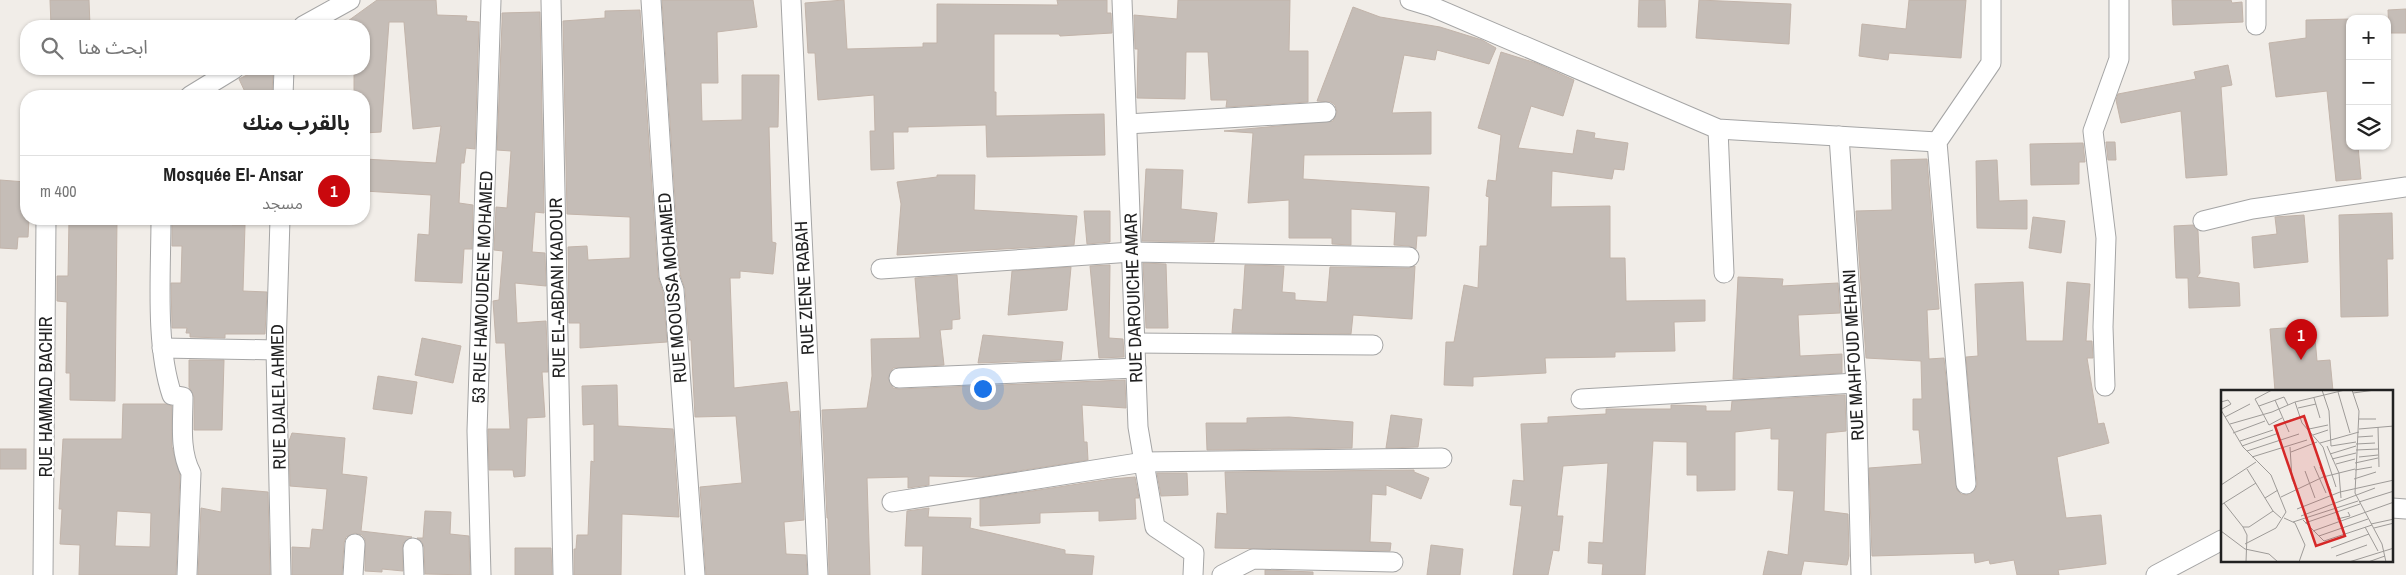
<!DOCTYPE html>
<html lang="ar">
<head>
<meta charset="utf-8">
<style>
  :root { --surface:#fff; --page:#f2f2f2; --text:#222; --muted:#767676; --line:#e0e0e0; --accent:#c9080d }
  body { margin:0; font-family:"Archivo Narrow","Noto Sans Arabic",sans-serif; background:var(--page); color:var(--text); direction:rtl }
  .controls { position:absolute; right:15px; top:15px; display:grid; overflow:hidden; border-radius:10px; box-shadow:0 1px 4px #0004 }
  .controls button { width:45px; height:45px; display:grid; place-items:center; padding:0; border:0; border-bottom:1px solid var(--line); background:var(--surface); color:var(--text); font:25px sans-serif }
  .you { position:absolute; left:982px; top:388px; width:18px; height:18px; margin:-12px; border:4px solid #fff; border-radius:50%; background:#1a73e8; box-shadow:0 0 0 8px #1a73e833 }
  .badge { display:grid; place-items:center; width:32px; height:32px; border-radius:50%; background:var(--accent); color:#fff; font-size:16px; font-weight:700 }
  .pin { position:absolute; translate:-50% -41px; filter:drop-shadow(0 1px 2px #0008) }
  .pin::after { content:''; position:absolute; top:26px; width:18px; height:15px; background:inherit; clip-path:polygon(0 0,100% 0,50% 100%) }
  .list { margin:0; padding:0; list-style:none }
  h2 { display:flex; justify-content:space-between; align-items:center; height:65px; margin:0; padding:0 20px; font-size:21px }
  h2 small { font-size:16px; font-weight:400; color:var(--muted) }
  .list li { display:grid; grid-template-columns:32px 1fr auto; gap:15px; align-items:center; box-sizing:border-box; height:70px; padding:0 20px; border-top:1px solid var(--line) }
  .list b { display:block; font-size:19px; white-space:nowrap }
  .list p { margin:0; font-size:16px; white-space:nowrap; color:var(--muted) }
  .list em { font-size:16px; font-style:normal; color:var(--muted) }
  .icon { flex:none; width:28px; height:28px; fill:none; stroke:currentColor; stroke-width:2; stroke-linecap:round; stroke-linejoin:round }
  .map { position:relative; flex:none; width:2406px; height:575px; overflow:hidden; direction:ltr }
  .search { position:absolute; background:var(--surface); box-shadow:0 1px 4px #0004; left:20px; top:20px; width:350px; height:55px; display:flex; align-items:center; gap:12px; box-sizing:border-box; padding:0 18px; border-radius:20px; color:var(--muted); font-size:19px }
  .panel { position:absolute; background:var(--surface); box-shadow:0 1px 4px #0004; left:20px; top:90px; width:350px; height:135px; border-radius:20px; direction:rtl }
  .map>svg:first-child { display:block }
  .building { fill:#c5bdb7; stroke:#c2b4aa; fill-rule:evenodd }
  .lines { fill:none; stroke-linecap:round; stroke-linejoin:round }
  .street-casing { stroke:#a5a5a5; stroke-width:21 }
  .street { stroke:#fff; stroke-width:19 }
  .labels { text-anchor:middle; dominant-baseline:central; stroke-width:4.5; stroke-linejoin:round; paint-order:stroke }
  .street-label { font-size:18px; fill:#212121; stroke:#fff }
  .inset-road { fill:none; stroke:#9e9b98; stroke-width:1 }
  .view { fill:#d62828; fill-opacity:0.15; stroke:#d62828; stroke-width:2.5 }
  .inset-edge { fill:none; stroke:#212121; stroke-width:2.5 }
</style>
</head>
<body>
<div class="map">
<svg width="2406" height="575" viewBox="0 0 2406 575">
  <rect width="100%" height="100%" fill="#f1ede8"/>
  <g class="building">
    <path d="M50,0H89L90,26H51Z"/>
    <path d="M377,0H436L437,15L467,16L466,21L479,22L475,149L466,148L464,163H461L459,203L473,205L472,249H464L462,283L415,281L418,234L429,235L431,195L364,191V159L436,163L441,126L413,129L404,22H389L381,132L364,133V96H354V69H364V26H341Z"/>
    <path d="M662,0H753L757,27L717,32L718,83H701L702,121L742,120V75H779L778,127H769L772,242L776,243L773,274L740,271V278H730L734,388L787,382L790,412L799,411L804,520L784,522L786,554L806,555L807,575H706L700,487L742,483L736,416L695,417L691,340H689L685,289L680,274Z"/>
    <path d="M844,0L847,49L923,47V43H937V4L1058,5L1057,0H1107V13H1111L1112,33L1060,36L1059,34H994V92H996V116L1104,114L1105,155L987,157L986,125L908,127V132H893L894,169L871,170L870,131H875L874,95L818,100L815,53H808L805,3Z"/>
    <path d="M1178,0H1290L1289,51H1308V102L1226,107L1227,100H1211L1208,52H1186L1185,99L1137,98L1138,49H1135L1134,15L1177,19Z"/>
    <path d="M1639,0H1665L1666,27H1638Z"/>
    <path d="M1699,0L1791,4L1789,44L1696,38Z"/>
    <path d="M1909,0H1966L1961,58L1889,53L1888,60L1859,56L1862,24L1906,29Z"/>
    <path d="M2172,0H2231L2232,3L2242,2L2243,22L2173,25Z"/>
    <path d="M1353,7L1380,17L1440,27L1482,40L1496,48L1489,64L1437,50L1435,60L1404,55L1392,113L1431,112V154L1304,155L1303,179L1429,187L1426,236H1417L1416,249L1409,246L1394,245L1396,212L1351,209V245L1332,244V238H1289V200L1248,203L1253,133L1224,131L1333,121L1337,112L1335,105L1331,102L1317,101Z"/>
    <path d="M2406,9V33H2389L2388,10Z"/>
    <path d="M640,10L658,277L663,292L667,342L580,348V323H569L568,247L587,246L588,260L630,258V217L567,214L563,21L605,18V11Z"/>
    <path d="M540,12L544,213L535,212L532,252L545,253L546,286L515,283L517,323L546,321L548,372H542L545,417L527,418L525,476L514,477L513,470H489L488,431V429H510L505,343H496L493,301L499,300L503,251L494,250L496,207L507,208L511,151L497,150L502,22V13Z"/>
    <path d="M2350,19V146H2358L2361,179L2336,181L2327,91L2276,97L2269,43L2306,38V20Z"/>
    <path d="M1501,52L1536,63L1574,80L1563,116L1531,106L1518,148L1573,154L1577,130L1595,133L1594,138L1628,143L1624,170L1614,169L1612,179L1552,171L1551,207L1610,206V258H1625L1626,301L1705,300V321L1674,322L1675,351L1615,352V357L1545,358L1546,373L1473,377V386L1444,385L1446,342H1454L1464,285L1478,288L1480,246H1487L1489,197L1486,196L1488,180L1496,181L1501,135L1478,128Z"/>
    <path d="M2228,65L2232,85L2221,87L2227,175L2186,178L2181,111L2121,123L2116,100L2118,94L2196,79L2194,72Z"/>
    <path d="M259,69H273L272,96H247L239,79Z"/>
    <path d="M2106,142H2115L2116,160H2108Z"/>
    <path d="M2083,143L2085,162H2079V184L2031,185L2030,144Z"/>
    <path d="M1927,159L1939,309L1927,310L1929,359L1944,358L1957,490L1961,494L1967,495L1976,489L1977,484L1966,357L1978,356L1975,284L2023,282L2026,341H2063L2067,282L2090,284L2086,341H2092L2093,358H2087L2098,424L2104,423L2109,443L2057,457L2066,518L2101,515L2106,564L2058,570L2059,575H2017L2014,560L1990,564L1989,560L1975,563L1974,553L1872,556L1869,468L1922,464L1919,430H1913V399H1922L1921,361L1866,358L1856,211L1892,210L1891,160Z"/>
    <path d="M1997,160L1999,201L2027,200V229L1977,228L1976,161Z"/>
    <path d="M1146,169L1183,170L1181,209L1217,213L1214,242L1142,241Z"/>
    <path d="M937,175H975L974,210L1077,216L1074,245L897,255L901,204L897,182L937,177Z"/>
    <path d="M0,180L26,182V219H29L28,237H18L17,249L0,248Z"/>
    <path d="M1084,211H1110V242L1087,244Z"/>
    <path d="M2392,213L2393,259H2387L2388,316L2341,317L2339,215Z"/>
    <path d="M2304,215L2308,262L2254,268L2252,237L2277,234L2275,217Z"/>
    <path d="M2033,217L2065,221L2061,253L2029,248Z"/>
    <path d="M69,219H117L115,401L70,400V373H66L67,302L57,301V276H68Z"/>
    <path d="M172,219H232V225H245L243,291L267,292L265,334H225V338L190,337V333H186L187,328H172L171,283H181L182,246H172Z"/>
    <path d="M2193,225L2198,231L2200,273L2197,277L2239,283L2240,306L2189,308L2188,278H2176L2174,226Z"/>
    <path d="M1143,263L1166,264L1168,328H1146Z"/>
    <path d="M1110,265L1109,338L1123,339L1124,357L1099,358L1090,266Z"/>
    <path d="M1245,265L1284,266L1282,292L1295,293V300L1327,302L1330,267L1409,268L1415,266L1412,319L1353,315L1351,334L1232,333L1234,309L1242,310Z"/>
    <path d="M1071,267L1067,310L1008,315L1012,271Z"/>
    <path d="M957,275L960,319L952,320V329L940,330L944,365L893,368L888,378L893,388L899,389L1125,380L1126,408L1082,405L1084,442H1087L1088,460L980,477L929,476V485L908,488V477L867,478L870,575H829L828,518H827L822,410L867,408L872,376L871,339L920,338L915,278Z"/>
    <path d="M1738,277L1783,279L1782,286L1838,283L1840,313L1798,315L1800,356L1842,354V373L1733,379Z"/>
    <path d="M2314,326L2317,361L2330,360L2333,391H2275L2270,329Z"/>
    <path d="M983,335L1063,342L1061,360L978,363Z"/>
    <path d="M422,338L461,346L453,383L415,375Z"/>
    <path d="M189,360H224L222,430H194V397L189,387Z"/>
    <path d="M378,376L417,382L412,414L373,409Z"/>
    <path d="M617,385L618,426L673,429L679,517L622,514L621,575H574V549H576L577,535H588L591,461L594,462V424L583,425L582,386Z"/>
    <path d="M1845,395L1846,431L1826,433L1824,511L1848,514L1849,556L1847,565L1804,561L1801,575H1763L1768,551L1788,555L1794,491L1778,490L1779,439H1771V428L1735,432V490L1697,491V475H1687V442L1653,441L1645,575H1602L1603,564L1588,563L1589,542L1603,543L1608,463L1563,466L1557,516H1563L1559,551L1553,550L1548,575H1513L1522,506L1510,505L1513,480L1524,481L1521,424L1548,423V417L1606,414V409H1671V405L1706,406V411H1731L1732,401Z"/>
    <path d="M123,404H166L172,406V447L180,475L176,575H79L80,545L60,544L62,509H59L63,439H122ZM117,511L151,513L150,547L115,546Z"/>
    <path d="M1391,415L1422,419L1418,447L1386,448Z"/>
    <path d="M1289,417L1353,422L1352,448L1207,450L1206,423H1247V418Z"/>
    <path d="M292,433L345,438L342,474L367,477L361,531L412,537L403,543V571L382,569V572L365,571V539L362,535L355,533L346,537L344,543L342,575H292V547L310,548L312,529L323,530L327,489L290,486L289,441Z"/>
    <rect x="0" y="449" width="26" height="20"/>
    <path d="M1414,470V472L1429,478L1421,499L1386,485V495L1372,494L1370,542L1391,543L1390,551L1215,548L1217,513L1227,514L1225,472Z"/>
    <path d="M1157,473H1187L1188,495L1161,496Z"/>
    <path d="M1135,477L1139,498H1135L1136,519L1099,521V511L1040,513V523L980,526V499L1111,479Z"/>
    <path d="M222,488L268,492L270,575H198L201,508L221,512Z"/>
    <path d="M929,508L928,517L971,518L970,528L1065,550V554L1094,556L1092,575H922L923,546H905L907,511Z"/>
    <path d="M425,511L451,512L450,534L469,536L470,575L425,574L424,547L422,542L417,538H423Z"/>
    <path d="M1431,545L1463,549L1460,575H1427Z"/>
    <path d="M515,548H551L552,575H515Z"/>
    <path d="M1265,570L1313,572V575H1265Z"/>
  </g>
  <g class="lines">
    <g class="street-casing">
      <g id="street">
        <path d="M551,0L563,575"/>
        <path d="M651,0L669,276L674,290L695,575"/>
        <path d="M791,0L818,575"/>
        <path d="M1122,0L1138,427L1155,527L1194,553L1193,575"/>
        <path d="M1410,0L1433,7L1718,129L1937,142"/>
        <path d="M2256,0V25"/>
        <path d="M303,26L350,0"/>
        <path d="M190,96L234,69"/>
        <path d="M283,96L284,69"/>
        <path d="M1127,124L1326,112"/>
        <path d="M1718,129L1724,273"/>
        <path d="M1839,136L1856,383L1861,575"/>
        <path d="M161,219C161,272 155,345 172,395L183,397C183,421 179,451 191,473L187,575"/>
        <path d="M280,219L276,350L281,575"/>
        <path d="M2203,221L2252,209L2406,187"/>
        <path d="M881,269L1132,252L1409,257"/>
        <path d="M1135,343L1373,345"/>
        <path d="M162,348L276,350"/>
        <path d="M899,378L1136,368"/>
        <path d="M2105,386L2103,327L2106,238L2093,131L2119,59V0"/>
        <path d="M1581,399L1856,383"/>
        <path d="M1966,484L1937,142L1991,63V0"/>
        <path d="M892,502L1144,462L1442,458"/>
        <path d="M2392,508L2406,509"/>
        <path d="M413,548L414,575"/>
        <path d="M43,575L46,219"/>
        <path d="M353,575L355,544"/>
        <path d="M481,575L477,431L491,0"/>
        <path d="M1222,575L1253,559L1393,562"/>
        <path d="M2156,575L2222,540"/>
      </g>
    </g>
    <use href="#street" class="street"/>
  </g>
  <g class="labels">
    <g class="street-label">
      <text transform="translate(482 287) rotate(-88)">53 RUE HAMOUDENE MOHAMED</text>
      <text transform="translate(557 288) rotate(-91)">RUE EL-ABDANI KADOUR</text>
      <text transform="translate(672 288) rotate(-95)">RUE MOOUSSA MOHAMED</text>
      <text transform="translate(804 288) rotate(-93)">RUE ZIENE RABAH</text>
      <text transform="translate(1133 298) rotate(-92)">RUE DAROUICHE AMAR</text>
      <text transform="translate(1853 355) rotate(-93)">RUE MAHFOUD MEHANI</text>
      <text transform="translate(45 397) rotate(-90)">RUE HAMMAD BACHIR</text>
      <text transform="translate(278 397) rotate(-91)">RUE DJALEL AHMED</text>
    </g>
  </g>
  <g transform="translate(2221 390)">
    <rect width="172" height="172" fill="#f1ede8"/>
    <path class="inset-road" d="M51,0L34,9L48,35L61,28M101,0L108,21L110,56M131,0L138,21L134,103L161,154L165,172M117,2L129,43M132,3L154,0M93,8L99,28M54,10L68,42M0,12L7,10L10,14L1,19M74,12L81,33L102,57L115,97M38,16L63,7L67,15M77,18L95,14M0,20L22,57L50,85L65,122L55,138L24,154M4,27L29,14M138,29H155M63,32L79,27M9,34L51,22L74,12L124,0M157,37L158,77M88,39L107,35M138,39L173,36M12,43L44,31M92,45L107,40M137,47L152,46M19,51L52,40M99,53L138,42M135,54L154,53M21,56L58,43M106,56L118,83L120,108M110,56L135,52M69,57L71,89L76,100M135,60L157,59M26,61L78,44M70,62L96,52M109,64L135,56M31,67L86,50M138,67L157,65M111,69L135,63M134,73L157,68M115,74L134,69M93,76L105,103M99,77L110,101M26,79L52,121M134,80L151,77M84,81L94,108M133,89L155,82M0,95L35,72M60,107L102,87L134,79M44,108L57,100M138,112L173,101M3,113L35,93M0,115L3,113L22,137H28L52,121L60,128M76,119L119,102L173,90M80,126L154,98M63,128L74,133L84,155L78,172M116,129L129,126L127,122M82,130L103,151L151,135M72,132L137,111M84,133L139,114M150,134L173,129M22,137L26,145L25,172M144,137L157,161M153,138L173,133M0,141L24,159L48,164L57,172M92,141L173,112M98,146L147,129M110,158L148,144M115,166L146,155M128,172L173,158M147,172L164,166"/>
    <path class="view" d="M83,26L124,146L95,156L54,36Z"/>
    <rect width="172" height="172" class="inset-edge"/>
  </g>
</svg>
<div class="controls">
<button>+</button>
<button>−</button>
<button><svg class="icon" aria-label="layers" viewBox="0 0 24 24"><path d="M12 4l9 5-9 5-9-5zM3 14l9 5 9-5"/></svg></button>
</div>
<div class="you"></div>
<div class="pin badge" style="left:2301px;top:360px">1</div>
<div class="search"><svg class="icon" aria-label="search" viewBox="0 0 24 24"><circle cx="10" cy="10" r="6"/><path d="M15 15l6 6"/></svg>ابحث هنا</div>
<section class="panel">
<h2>بالقرب منك<small></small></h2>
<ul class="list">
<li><span class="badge">1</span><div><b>Mosquée El- Ansar</b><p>مسجد</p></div><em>400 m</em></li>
</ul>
</section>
</div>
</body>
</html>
